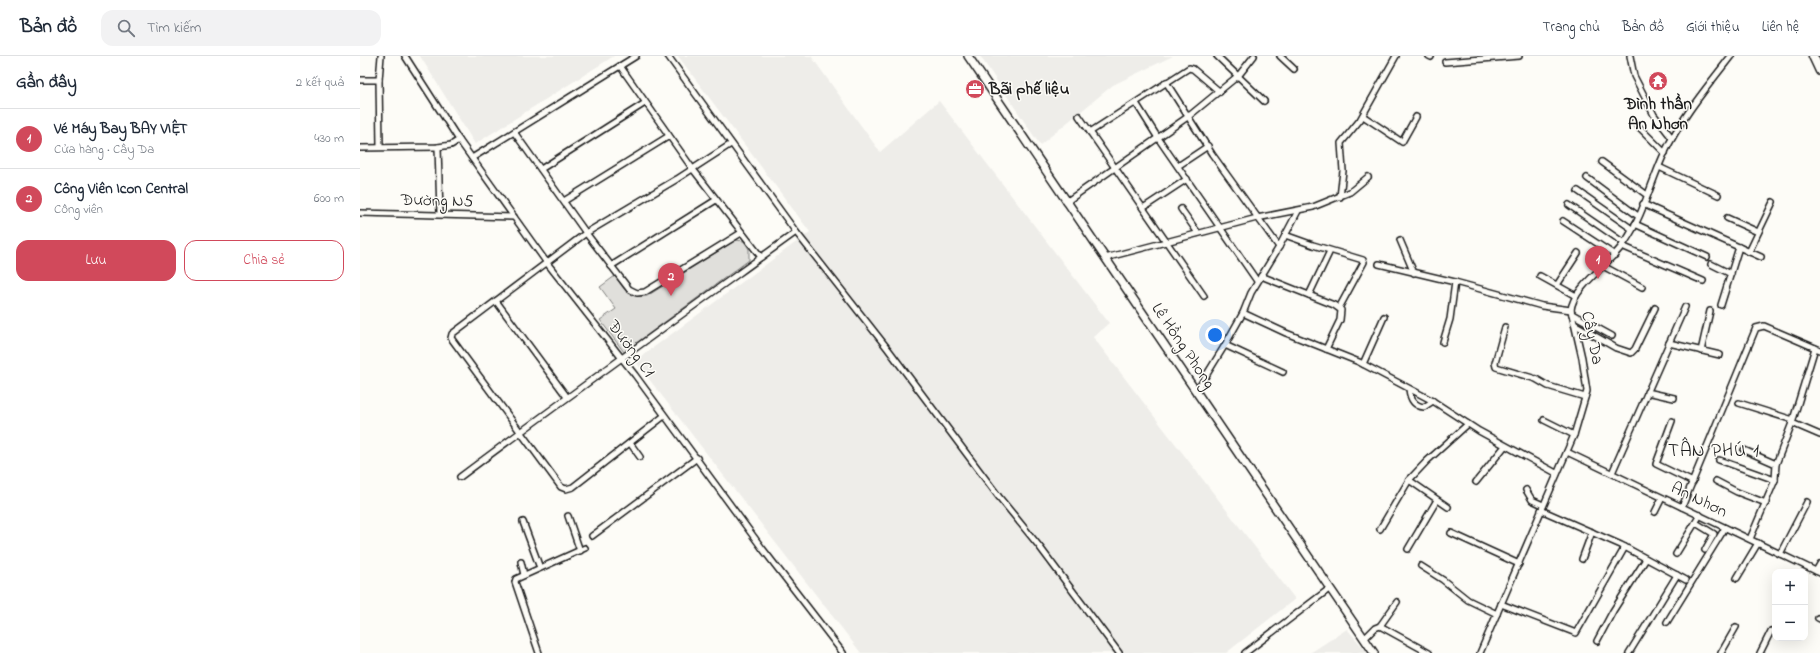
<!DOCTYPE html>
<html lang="vi">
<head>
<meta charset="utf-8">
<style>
  :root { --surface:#fff; --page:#f2f2f3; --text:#1f2937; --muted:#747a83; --line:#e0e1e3; --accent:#d1495b }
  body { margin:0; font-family:"Indie Flower",sans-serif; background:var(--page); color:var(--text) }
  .controls { position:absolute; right:12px; bottom:12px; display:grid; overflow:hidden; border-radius:8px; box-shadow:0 4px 16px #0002 }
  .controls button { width:36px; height:36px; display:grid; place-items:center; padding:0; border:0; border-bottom:1px solid var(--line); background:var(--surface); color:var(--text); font:20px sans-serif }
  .you { position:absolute; left:855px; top:279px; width:14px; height:14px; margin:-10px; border:3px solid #fff; border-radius:50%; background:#1a73e8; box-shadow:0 0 0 6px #1a73e833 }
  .badge { display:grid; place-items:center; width:26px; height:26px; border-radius:50%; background:var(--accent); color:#fff; font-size:13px; font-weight:700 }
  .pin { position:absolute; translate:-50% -33px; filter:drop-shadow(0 1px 2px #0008) }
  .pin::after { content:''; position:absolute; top:21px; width:14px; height:12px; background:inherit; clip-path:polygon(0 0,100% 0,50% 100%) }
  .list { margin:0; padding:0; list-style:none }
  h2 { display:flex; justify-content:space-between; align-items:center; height:52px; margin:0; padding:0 16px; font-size:17px }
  h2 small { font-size:13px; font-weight:400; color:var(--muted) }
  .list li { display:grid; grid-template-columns:26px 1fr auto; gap:12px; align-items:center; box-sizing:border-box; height:60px; padding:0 16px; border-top:1px solid var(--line) }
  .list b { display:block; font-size:15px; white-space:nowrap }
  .list p { margin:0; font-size:13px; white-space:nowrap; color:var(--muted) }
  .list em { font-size:13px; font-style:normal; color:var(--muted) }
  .actions { display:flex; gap:8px; padding:12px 16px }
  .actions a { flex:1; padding:9px 0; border:1px solid var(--accent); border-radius:12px; text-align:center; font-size:14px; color:var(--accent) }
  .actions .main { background:var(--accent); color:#fff }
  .icon { flex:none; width:22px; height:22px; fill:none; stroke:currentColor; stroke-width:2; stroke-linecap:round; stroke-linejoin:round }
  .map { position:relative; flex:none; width:1460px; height:597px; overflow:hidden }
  header { display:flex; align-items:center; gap:24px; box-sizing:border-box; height:56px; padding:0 20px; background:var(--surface); border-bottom:1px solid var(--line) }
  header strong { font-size:19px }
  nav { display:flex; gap:22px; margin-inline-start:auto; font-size:14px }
  .search { width:280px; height:36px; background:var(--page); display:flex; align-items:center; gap:10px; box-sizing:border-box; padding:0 14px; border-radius:12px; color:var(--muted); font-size:15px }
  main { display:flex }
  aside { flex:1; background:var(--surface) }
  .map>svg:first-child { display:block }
  .built { fill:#eeede9 }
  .green { fill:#e0dfdb; stroke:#7e7e7c }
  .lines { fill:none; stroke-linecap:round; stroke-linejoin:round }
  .street-casing { stroke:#1c1c1c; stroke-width:8 }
  .secondary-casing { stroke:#1c1c1c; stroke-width:10 }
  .primary-casing { stroke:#1c1c1c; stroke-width:11 }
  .street { stroke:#fdfcf7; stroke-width:5 }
  .secondary { stroke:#fdfcf7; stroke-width:7 }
  .primary { stroke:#fdfcf7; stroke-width:8 }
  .labels { text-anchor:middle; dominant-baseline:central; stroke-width:3; stroke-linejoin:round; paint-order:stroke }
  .poi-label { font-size:17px; font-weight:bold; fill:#1c1c1c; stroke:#fdfcf7; text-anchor:start }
  .street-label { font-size:17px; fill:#1c1c1c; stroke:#fdfcf7 }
  .quarter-label { font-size:19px; letter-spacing:1px; fill:#1c1c1c; stroke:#fdfcf7 }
</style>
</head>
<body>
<header>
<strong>Bản đồ</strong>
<div class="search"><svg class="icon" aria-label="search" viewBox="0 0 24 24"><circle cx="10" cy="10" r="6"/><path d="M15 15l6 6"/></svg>Tìm kiếm</div>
<nav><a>Trang chủ</a><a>Bản đồ</a><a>Giới thiệu</a><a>Liên hệ</a></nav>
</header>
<main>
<aside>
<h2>Gần đây<small>2 kết quả</small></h2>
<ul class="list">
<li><span class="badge">1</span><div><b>Vé Máy Bay BAY VIỆT</b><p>Cửa hàng · Cây Da</p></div><em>430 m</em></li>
<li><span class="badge">2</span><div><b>Công Viên Icon Central</b><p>Công viên</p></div><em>600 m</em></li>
</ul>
<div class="actions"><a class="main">Lưu</a><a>Chia sẻ</a></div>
</aside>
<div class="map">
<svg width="1460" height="597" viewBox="0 0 1460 597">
  <rect width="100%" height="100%" fill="#fdfcf7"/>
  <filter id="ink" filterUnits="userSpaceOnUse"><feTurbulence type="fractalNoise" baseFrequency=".025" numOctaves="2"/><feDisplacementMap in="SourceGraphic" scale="8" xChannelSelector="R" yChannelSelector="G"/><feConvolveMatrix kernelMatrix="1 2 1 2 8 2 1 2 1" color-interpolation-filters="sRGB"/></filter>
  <g filter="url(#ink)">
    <g class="built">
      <path d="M60,0H254L115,88Z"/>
      <path d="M318,0H451L520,96L579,45L749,267L733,281L935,543L866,597H501L275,305L450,176Z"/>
      <path d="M620,0H813L753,29L680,89Z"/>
      <path d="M987,573L1008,597H950Z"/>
    </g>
    <path class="green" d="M376,184L384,185L389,193V204L264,296L240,264L256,253L240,231L255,220C265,234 268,243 287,240Z"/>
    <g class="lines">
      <g class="street-casing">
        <g id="street">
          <path d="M45,0L99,84L187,207L275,319L402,492L483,597"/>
          <path d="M308,0L436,176L528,293L639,441L679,490L759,597"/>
          <path d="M857,0L904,45"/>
          <path d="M920,0L934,13"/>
          <path d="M1069,0L1071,1"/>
          <path d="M1270,0L1274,20L1294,59L1312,82"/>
          <path d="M1085,6L1159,0"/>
          <path d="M260,10L332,112L401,201"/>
          <path d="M0,24H19"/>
          <path d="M806,26L852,98L919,191"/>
          <path d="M776,47L798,82L897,225"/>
          <path d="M719,60L844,240"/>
          <path d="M1003,60L1042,86L1056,61"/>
          <path d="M1274,66L1305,97"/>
          <path d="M154,76L226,177L92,278L91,282L201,431L206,433L213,431L304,360"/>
          <path d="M730,76L829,12L833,13L860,36"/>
          <path d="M371,88L317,123L226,177L269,233L277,237L285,236L381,177"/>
          <path d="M20,91L19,24L21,0"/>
          <path d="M78,91L80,158"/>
          <path d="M0,92L78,91L91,89L99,84"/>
          <path d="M112,102L276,0"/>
          <path d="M1242,106L1287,139"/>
          <path d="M818,110L848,90"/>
          <path d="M1299,111L1358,139"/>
          <path d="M181,113L285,47"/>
          <path d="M1227,122L1278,160"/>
          <path d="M1218,135L1272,173"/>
          <path d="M980,141L983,115L981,87L1000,64L1036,0"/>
          <path d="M204,145L309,80"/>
          <path d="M706,146L829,60L879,19L894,0"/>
          <path d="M1283,148L1401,201"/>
          <path d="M1209,149L1264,187"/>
          <path d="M783,152L827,123"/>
          <path d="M821,153L838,177"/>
          <path d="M0,157L154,161"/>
          <path d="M1367,162L1398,176"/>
          <path d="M1203,165L1255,199"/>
          <path d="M1275,168L1347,201"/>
          <path d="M925,179L953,189L1003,204L1004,206L979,252"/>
          <path d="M1040,184L1054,217"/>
          <path d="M1262,190L1343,225"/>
          <path d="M1389,196L1413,146"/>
          <path d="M745,202L897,162L953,151L990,136L1008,121"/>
          <path d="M1019,208L1095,226L1182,250L1211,254"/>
          <path d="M1351,208L1371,218"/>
          <path d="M251,210L356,144"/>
          <path d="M1243,210L1282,231"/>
          <path d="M901,220L974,249L981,254L980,264L966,293"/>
          <path d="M1180,220L1216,240"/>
          <path d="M1197,229L1218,197"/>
          <path d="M949,239L970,195"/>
          <path d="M136,245L207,341"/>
          <path d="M1361,249L1379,191"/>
          <path d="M883,257L926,277L999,306L1073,345L1119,375L1196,417"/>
          <path d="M1212,258L1252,280"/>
          <path d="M1214,268L1256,292L1271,297L1275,293L1295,252"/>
          <path d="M1145,271L1135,307L1136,311L1176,323L1188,330L1225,341"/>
          <path d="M1083,286L1090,263L1095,226"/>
          <path d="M1309,287L1360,299"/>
          <path d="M865,289L923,316"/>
          <path d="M1341,295L1350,255"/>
          <path d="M1003,308L1024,261"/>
          <path d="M1049,333C1050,343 1054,350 1064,351L1073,345"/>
          <path d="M836,336L865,289L883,257L891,237L919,191L938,155"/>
          <path d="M1287,336L1314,342"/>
          <path d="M1379,347L1433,364"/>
          <path d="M1184,364L1214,379"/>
          <path d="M1312,365L1296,408L1333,426"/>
          <path d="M1432,367L1460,379"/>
          <path d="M270,387L280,401"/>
          <path d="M1384,394L1416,408"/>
          <path d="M1207,396L1460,517"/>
          <path d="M1359,404L1415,424"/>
          <path d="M1252,417L1325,251"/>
          <path d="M100,421C211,338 324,257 436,176"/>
          <path d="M1356,425L1377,436L1406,447"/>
          <path d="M1116,426L1145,390"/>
          <path d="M1166,434L1172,444L1183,449"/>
          <path d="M1088,451L1049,424L1067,405L1108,368"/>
          <path d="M1322,451L1396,272L1404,270L1460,294"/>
          <path d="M1181,454L1261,489L1326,524"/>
          <path d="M1295,456L1302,442"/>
          <path d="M208,460L220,495"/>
          <path d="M163,466L180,512"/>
          <path d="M1336,467L1354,478L1345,494"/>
          <path d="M1020,473L1049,424"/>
          <path d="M1091,477L1159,508"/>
          <path d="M232,480L337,402"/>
          <path d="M1390,483L1415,424L1416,408L1432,367L1455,292"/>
          <path d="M1048,493L1077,444"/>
          <path d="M1316,498L1340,459"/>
          <path d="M1420,498L1447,446"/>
          <path d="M1222,503L1232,476"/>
          <path d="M161,506L164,519"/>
          <path d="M1061,510L1083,524L1108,544L1137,558"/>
          <path d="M1456,515L1460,508"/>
          <path d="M1377,522L1398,487"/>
          <path d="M1141,548L1216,577L1265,491"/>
          <path d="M1458,562L1460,563"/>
          <path d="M1307,566L1365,472"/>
          <path d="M1020,570L1069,597"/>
          <path d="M1004,583L1015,572L1020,570L1037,546"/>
          <path d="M1237,585L1253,555L1286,503"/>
          <path d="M179,597L155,526L156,523L225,492"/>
          <path d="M885,597L969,533"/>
          <path d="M1120,597L1214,379L1227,335L1222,302L1211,254C1213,231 1252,206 1265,186C1283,160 1291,126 1304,98C1321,62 1347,31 1371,0"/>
          <path d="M1269,597L1317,519"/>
          <path d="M1361,597L1376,571"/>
          <path d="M1400,597L1411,575"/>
        </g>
      </g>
      <g class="secondary-casing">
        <path id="secondary" d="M608,0L1014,597"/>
      </g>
      <g class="primary-casing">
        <path id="primary" d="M1453,0L1460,15"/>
      </g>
      <use href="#street" class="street"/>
      <use href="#secondary" class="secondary"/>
      <use href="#primary" class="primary"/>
    </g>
  </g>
  <defs>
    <g id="temple-disc" transform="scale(1)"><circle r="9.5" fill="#d1495b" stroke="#fdfcf7"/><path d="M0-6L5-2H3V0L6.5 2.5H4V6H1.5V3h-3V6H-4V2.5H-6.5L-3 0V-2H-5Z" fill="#fff"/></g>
    <g id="office-disc" transform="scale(1)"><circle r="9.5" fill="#d1495b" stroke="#fdfcf7"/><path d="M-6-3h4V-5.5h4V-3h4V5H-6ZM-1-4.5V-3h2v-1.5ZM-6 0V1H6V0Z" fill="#fff"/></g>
  </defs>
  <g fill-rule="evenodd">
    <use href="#temple-disc" x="1298" y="25"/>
    <use href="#office-disc" x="615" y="33"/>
  </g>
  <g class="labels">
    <g class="poi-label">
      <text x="629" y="33">Bãi phế liệu</text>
      <text x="1298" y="48" text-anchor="middle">Đình thần<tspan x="1298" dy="20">An Nhơn</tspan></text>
    </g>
    <g class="street-label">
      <text transform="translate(77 145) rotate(1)">Đường N5</text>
      <text transform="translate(1232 282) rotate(78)">Cây Da</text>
      <text transform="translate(823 290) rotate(56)">Lê Hồng Phong</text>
      <text transform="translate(271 293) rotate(53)">Đường C1</text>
      <text transform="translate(1339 444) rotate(26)">An Nhơn</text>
    </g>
    <g class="quarter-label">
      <text x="1354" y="395">TÂN PHÚ 1</text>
    </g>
  </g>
</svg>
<div class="controls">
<button>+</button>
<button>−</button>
</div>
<div class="you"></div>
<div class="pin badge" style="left:1238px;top:223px">1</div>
<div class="pin badge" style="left:311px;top:240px">2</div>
</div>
</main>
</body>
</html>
